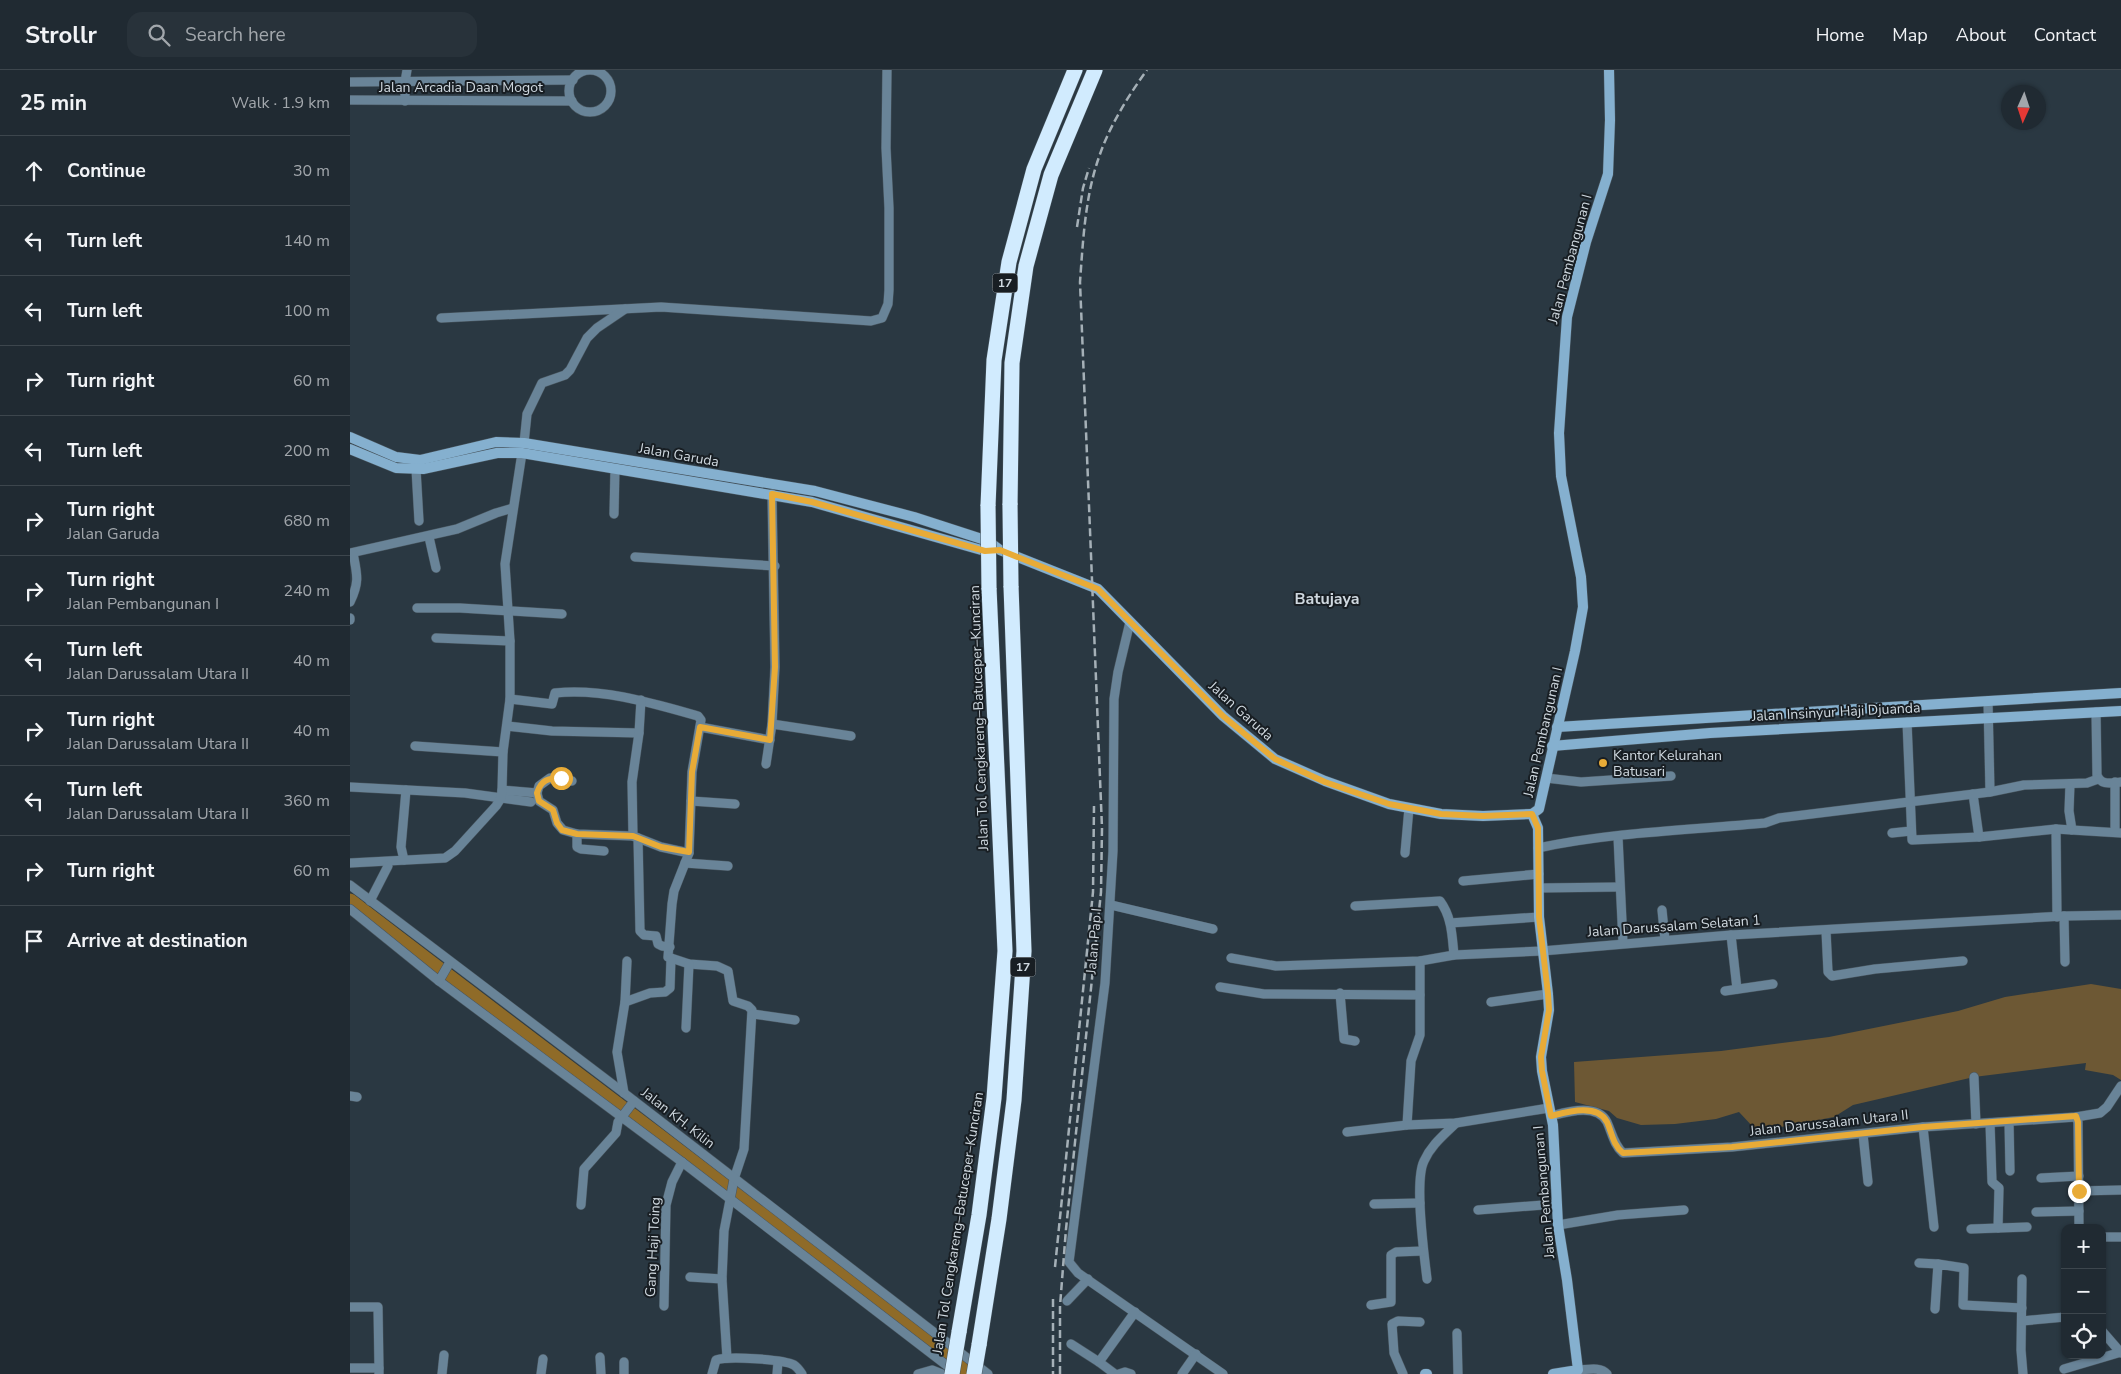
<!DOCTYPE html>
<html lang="en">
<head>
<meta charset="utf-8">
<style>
  :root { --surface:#202a32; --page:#28323a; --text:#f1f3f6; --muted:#a2a7ac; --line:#3d464d }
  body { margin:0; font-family:"Nunito Sans",sans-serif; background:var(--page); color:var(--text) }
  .controls { position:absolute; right:15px; bottom:15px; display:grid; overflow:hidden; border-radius:10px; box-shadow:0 1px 4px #0004 }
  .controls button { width:45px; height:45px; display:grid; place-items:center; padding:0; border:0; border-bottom:1px solid var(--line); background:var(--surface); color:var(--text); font:25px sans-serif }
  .compass { position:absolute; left:1651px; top:15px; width:45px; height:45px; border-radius:50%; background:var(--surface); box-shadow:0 1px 4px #0004; rotate:183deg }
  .stop { position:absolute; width:15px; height:15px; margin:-11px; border:4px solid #e8ab37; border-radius:50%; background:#fff }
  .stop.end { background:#e8ab37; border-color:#fff; box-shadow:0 1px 5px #0008 }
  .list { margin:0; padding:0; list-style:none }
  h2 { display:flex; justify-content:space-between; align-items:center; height:65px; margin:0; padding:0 20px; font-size:21px }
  h2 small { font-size:16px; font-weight:400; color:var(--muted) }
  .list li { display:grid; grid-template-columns:32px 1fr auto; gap:15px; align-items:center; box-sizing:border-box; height:70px; padding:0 20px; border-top:1px solid var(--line) }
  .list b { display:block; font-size:19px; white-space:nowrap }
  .list p { margin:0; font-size:16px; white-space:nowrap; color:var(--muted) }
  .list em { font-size:16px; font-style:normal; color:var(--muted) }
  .icon { flex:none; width:28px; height:28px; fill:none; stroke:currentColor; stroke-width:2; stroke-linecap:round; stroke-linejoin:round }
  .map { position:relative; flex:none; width:1771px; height:1304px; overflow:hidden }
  header { display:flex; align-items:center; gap:30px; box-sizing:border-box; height:70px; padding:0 25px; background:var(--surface); border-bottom:1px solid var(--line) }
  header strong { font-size:24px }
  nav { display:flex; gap:28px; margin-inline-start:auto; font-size:18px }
  .search { width:350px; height:45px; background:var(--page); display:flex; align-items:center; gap:12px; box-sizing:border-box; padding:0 18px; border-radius:15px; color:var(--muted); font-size:19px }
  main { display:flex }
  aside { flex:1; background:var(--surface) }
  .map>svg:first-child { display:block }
  .green { fill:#6d5834 }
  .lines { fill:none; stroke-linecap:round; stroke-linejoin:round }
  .river { stroke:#8f6b28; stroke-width:15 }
  .street-casing { stroke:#48555e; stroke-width:10 }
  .secondary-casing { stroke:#48555e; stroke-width:11 }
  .highway-casing { stroke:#48555e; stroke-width:16 }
  .street { stroke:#698498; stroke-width:9 }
  .secondary { stroke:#85b0cf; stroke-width:10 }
  .highway { stroke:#d1ebfe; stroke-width:15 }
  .rail { stroke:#a5b0b7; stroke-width:2.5; stroke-dasharray:8 4; stroke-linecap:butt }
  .highway-bridge-casing { stroke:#48555e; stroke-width:16; stroke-linecap:butt }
  .highway-bridge { stroke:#d1ebfe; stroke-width:15 }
  .route { stroke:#e8ab37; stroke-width:6 }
  .poi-dot { fill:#e8ab37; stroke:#181e23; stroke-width:2 }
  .labels { text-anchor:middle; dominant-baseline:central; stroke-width:4; stroke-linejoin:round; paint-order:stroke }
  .shield { fill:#181e23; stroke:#98a0a7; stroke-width:1 }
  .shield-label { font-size:12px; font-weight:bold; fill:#cfd8df }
  .street-label { font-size:14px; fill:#cfd8df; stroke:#181e23 }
  .poi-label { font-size:14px; fill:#cfd8df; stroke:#181e23; text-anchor:start }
  .quarter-label { font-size:16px; font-weight:bold; fill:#cfd8df; stroke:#181e23 }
</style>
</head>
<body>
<header>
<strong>Strollr</strong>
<div class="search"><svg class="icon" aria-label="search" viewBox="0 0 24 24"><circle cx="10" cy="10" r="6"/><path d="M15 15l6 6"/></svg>Search here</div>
<nav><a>Home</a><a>Map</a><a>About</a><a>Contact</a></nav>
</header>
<main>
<aside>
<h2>25 min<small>Walk · 1.9 km</small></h2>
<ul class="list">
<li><svg class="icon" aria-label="ahead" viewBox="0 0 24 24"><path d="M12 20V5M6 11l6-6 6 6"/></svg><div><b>Continue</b></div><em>30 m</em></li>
<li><svg class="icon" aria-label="left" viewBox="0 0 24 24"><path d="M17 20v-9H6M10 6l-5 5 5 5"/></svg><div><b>Turn left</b></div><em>140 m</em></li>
<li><svg class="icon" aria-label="left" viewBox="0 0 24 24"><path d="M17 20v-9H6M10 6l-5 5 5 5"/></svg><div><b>Turn left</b></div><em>100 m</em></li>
<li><svg class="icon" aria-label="right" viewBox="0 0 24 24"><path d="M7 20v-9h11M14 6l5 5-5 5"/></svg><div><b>Turn right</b></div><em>60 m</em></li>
<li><svg class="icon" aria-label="left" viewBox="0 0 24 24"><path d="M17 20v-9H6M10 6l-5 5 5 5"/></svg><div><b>Turn left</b></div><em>200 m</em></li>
<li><svg class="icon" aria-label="right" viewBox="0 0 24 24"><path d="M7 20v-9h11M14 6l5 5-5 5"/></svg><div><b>Turn right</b><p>Jalan Garuda</p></div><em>680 m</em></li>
<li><svg class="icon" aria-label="right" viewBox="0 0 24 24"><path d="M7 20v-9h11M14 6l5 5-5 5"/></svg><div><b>Turn right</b><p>Jalan Pembangunan I</p></div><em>240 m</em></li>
<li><svg class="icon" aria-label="left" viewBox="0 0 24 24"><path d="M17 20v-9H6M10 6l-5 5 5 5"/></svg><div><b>Turn left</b><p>Jalan Darussalam Utara II</p></div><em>40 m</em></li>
<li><svg class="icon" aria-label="right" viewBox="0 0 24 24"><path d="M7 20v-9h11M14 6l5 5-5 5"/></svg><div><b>Turn right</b><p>Jalan Darussalam Utara II</p></div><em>40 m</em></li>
<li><svg class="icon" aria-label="left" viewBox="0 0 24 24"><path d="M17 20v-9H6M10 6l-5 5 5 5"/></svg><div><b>Turn left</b><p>Jalan Darussalam Utara II</p></div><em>360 m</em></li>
<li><svg class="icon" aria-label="right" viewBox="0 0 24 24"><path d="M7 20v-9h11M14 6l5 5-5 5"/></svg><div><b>Turn right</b></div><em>60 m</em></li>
<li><svg class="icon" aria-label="arrive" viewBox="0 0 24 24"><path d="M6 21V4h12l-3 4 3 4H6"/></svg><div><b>Arrive at destination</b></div></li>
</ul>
</aside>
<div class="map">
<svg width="1771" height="1304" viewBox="0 0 1771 1304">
  <rect width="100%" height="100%" fill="#2a3842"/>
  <path class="green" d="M1741,914L1771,919V1010L1763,1005L1735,1000L1736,993L1624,1007L1503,1035L1484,1047L1431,1057L1404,1058L1389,1042L1366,1049L1325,1054L1291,1055L1267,1048L1259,1041L1225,1032L1224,992L1371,981L1479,967L1608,941L1655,927Z"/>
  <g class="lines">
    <path class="river" d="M0,831C206,990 416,1145 623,1304"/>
    <g class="street-casing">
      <g id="street">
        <circle cx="240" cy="21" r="21"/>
        <path d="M0,12L223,10"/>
        <path d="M0,30L222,31"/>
        <path d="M55,31V12L57,0"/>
        <path d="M91,248L311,237L521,251L532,248L538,234L539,220V138L536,78L537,0"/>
        <path d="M174,373L177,344L192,313L215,305L220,300L237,268L247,258L275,239"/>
        <path d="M66,399L69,451"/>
        <path d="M264,444L265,399"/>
        <path d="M79,467L86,498"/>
        <path d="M0,483L107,459L146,443L163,438"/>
        <path d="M285,487L425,496"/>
        <path d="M0,532C10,512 7,504 3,483"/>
        <path d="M67,538H110L212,544"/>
        <path d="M0,548V550"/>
        <path d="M780,552L768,602L764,629L763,781L755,913L719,1192L728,1203L873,1304"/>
        <path d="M86,568L160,571"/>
        <path d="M160,629L202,634L205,623C253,618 302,633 348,646L351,650L342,702L339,783L324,821L322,834L318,887L339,894L367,896L378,901L383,931L398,936L402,940L394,1079L384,1109L374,1161L372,1209L377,1288"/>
        <path d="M1638,631L1640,722"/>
        <path d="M1746,642L1747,705C1751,716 1761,713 1771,712"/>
        <path d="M1557,652L1562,770L1629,767L1706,759L1722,760"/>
        <path d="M422,654L501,666"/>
        <path d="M157,656L202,661L289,663"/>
        <path d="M350,657L420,670"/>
        <path d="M65,676L153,682"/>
        <path d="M416,694L422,654L425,597L422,424"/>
        <path d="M1196,708L1231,712L1321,706"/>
        <path d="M1720,714L1719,741L1722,760L1771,763"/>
        <path d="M0,717L115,723L181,732"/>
        <path d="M152,720L187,723L189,731L203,740L207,753L213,760L227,764L283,766L311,777L339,783"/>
        <path d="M187,723L189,716L200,708L222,711"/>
        <path d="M1623,724L1629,767"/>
        <path d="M341,731L385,734"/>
        <path d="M1706,759L1707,847"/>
        <path d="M1765,762V712"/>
        <path d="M1542,763L1561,761"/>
        <path d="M227,764V777L231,779L254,781"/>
        <path d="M283,766L282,712L289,663L291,630"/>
        <path d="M1268,767L1273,873"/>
        <path d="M288,768L290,861L294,865L306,866L308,874L312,876L320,877"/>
        <path d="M1188,778C1262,762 1340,760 1415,753L1429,748L1640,722L1674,715L1737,713L1748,709"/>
        <path d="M1055,783L1059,738"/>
        <path d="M54,790L51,777L56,720"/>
        <path d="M0,793L95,788L105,781L146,736L151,728L152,720L153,682L160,629V571L155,494L172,383"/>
        <path d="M335,793L378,796"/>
        <path d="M1113,811L1189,804"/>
        <path d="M0,815L274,1023L638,1304"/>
        <path d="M1189,818L1269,817"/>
        <path d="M20,831L38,796"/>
        <path d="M761,835L863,859"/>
        <path d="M1005,836L1090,831C1102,847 1102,866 1104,885"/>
        <path d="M0,839L89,911L332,1092L604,1301"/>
        <path d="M1312,840L1315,870"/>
        <path d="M1714,846L1715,892"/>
        <path d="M1100,853L1189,847"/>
        <path d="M1476,861L1478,902L1482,906L1525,899L1613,891"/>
        <path d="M1381,865L1387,919"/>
        <path d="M881,888L926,896L1070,891L1104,885L1192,881L1381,865L1714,846L1771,845"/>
        <path d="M89,911L100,892"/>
        <path d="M870,917L914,924L1070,925"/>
        <path d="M1375,921L1423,914"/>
        <path d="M990,923L994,969L1005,971"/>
        <path d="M275,932L300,923L315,922L320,918L321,888"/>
        <path d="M1141,932L1198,924"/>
        <path d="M403,944L445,950"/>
        <path d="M336,958L339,894"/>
        <path d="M1624,1007L1626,1054"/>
        <path d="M274,1023L267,982L275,932L277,891"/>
        <path d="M0,1026L7,1027"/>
        <path d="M1201,1046C1217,1042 1247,1033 1257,1052C1262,1063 1264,1075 1273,1083L1382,1077L1573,1057L1726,1047L1750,1043L1757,1037L1771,1016"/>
        <path d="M1726,1047L1728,1052L1729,1158"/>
        <path d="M1659,1052L1660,1101"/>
        <path d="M1640,1053L1642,1112L1649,1118L1648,1158"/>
        <path d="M1057,1055L1061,991L1070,965V891"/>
        <path d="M1573,1057L1584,1157"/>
        <path d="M997,1062L1057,1055L1106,1053L1199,1038"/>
        <path d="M1513,1064L1518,1112"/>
        <path d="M1691,1108L1729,1106"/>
        <path d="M1729,1121L1771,1120"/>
        <path d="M1024,1134L1070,1133"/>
        <path d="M231,1135L234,1099L266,1063L268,1052L284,1031"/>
        <path d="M1128,1140L1206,1134"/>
        <path d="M1686,1142L1729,1141"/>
        <path d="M1208,1155L1268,1145L1334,1140"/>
        <path d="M1621,1159L1677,1157"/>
        <path d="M1752,1167H1771"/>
        <path d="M1569,1193L1588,1194"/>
        <path d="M340,1207L372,1209"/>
        <path d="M1077,1209C1074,1184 1064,1111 1074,1091C1081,1075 1094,1065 1106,1053"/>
        <path d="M1672,1209L1671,1280L1673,1304"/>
        <path d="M717,1231L738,1209"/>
        <path d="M1021,1235L1041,1232V1185L1046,1182L1073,1181"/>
        <path d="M314,1236L316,1135L322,1112L332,1092"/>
        <path d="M0,1237H28L29,1298"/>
        <path d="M1585,1239L1588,1194L1614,1198L1613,1235L1672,1238"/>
        <path d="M1672,1251L1715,1247"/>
        <path d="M1752,1261L1771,1283"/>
        <path d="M1107,1263L1108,1304"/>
        <path d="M721,1274L749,1292"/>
        <path d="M250,1287L251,1304"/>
        <path d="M274,1292V1304"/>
        <path d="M0,1298H29V1304"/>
        <path d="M1714,1299L1771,1282"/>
        <path d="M92,1304L94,1285"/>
        <path d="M191,1304L193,1289"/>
        <path d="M362,1304L366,1290C378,1286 433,1289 444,1295C447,1297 450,1301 452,1304"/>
        <path d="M427,1304L428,1292"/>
        <path d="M568,1304L582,1300L592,1304"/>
        <path d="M765,1304L749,1292L785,1242"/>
        <path d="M769,1304L775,1302L781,1304"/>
        <path d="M832,1304L846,1284"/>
        <path d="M1053,1304L1044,1283L1042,1254L1048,1251L1070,1252"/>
        <path d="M1228,1304V1300C1237,1300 1250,1296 1257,1304"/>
      </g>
    </g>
    <g class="secondary-casing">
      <g id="secondary">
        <path d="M0,367L46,387L70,390L146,372L174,373L465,421L564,447L638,471L650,480L748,519L873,646L925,689L975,711L1039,734L1091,744L1133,746L1182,744"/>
        <path d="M0,379L46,398L73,399L147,383H172L462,432L635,481L643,480"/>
        <path d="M1207,657L1771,623"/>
        <path d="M1202,676L1360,663L1771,641"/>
        <path d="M1182,744L1189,739L1225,581L1233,537L1231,507L1211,406L1209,363L1217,247L1236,172L1258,104L1260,50L1259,0"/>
        <path d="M1182,744L1188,758L1189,847L1198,924L1199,940L1191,987L1192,1001L1203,1055L1208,1155L1217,1210L1228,1300L1203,1304"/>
        <path d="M1075,1304H1077"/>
      </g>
    </g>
    <g class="highway-casing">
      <g id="highway">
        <path d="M660,435L662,293L676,196L701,105L745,0"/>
        <path d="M638,436L644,290L659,192L684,99L725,0"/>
        <path d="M609,1262L629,1145L644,1028L655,881L639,518"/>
        <path d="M629,1275L649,1149L664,1030L674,881L661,516"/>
      </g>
    </g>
    <use href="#street" class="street"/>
    <use href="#secondary" class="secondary"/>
    <use href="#highway" class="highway"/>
    <g class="rail">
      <path d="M727,157L733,118L739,98"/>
      <path d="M705,1197L743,822L744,736"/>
      <path d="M703,1229V1304"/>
      <path d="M710,1304V1236L716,1159L751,822L752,758L730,212C733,171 735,127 749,87C759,57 778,26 797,0"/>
    </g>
    <g class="highway-bridge-casing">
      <g id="highway-bridge">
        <path d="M660,435L661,516"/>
        <path d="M638,436L639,518"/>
        <path d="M602,1304L609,1262"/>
        <path d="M624,1304L629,1275"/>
      </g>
    </g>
    <use href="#highway-bridge" class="highway-bridge"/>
  </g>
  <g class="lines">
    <path class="route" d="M211,708C198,708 191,710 187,723L189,731L203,740L207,753L212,760L227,764L283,766L311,777L339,782L342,702L350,657L420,670L425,597L422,424L462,432L635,481L650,480L748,519L873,646L925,689L975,712L1039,734L1091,744L1133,746L1182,744L1188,758L1189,847L1198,924L1199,940L1191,987L1192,1001L1201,1046C1217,1042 1247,1033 1257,1052C1262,1063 1263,1075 1273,1083L1382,1077L1573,1057L1726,1046L1728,1052L1729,1121"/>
  </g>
  <circle class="poi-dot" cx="1253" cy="693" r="5"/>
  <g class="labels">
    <g class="shield">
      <rect x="642.5" y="203.5" width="25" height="19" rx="4"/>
      <rect x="660.5" y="887.5" width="25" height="19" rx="4"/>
    </g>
    <g class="shield-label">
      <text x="655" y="213">17</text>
      <text x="673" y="897">17</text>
    </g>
    <g class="street-label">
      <text x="111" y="17">Jalan Arcadia Daan Mogot</text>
      <text transform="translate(1220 189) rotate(-75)">Jalan Pembangunan I</text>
      <text transform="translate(329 385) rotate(10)">Jalan Garuda</text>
      <text transform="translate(891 641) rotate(42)">Jalan Garuda</text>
      <text transform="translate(1486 642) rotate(-3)">Jalan Insinyur Haji Djuanda</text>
      <text transform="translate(629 648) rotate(-92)">Jalan Tol Cengkareng–Batuceper–Kunciran</text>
      <text transform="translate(1193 662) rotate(-77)">Jalan Pembangunan I</text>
      <text transform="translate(1324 856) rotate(-4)">Jalan Darussalam Selatan 1</text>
      <text transform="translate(744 871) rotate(-85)">Jalan Pap I</text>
      <text transform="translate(328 1048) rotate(38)">Jalan KH. Kilin</text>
      <text transform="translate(1479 1053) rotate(-6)">Jalan Darussalam Utara II</text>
      <text transform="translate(1194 1122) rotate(-95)">Jalan Pembangunan I</text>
      <text transform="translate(608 1153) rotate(-81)">Jalan Tol Cengkareng–Batuceper–Kunciran</text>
      <text transform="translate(303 1177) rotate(-87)">Gang Haji Toing</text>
    </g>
    <g class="poi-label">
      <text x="1263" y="685">Kantor Kelurahan<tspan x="1263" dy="16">Batusari</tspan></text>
    </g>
    <g class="quarter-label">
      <text x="977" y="529">Batujaya</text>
    </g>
  </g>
</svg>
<div class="controls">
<button>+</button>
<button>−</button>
<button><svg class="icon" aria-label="locate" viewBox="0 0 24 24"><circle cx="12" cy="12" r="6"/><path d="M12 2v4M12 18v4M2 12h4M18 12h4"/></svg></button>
</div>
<svg class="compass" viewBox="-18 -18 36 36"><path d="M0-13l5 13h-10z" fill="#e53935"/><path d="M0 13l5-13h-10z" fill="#a2a7ac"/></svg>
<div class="stop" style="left:211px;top:708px"></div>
<div class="stop end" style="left:1729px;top:1121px"></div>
</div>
</main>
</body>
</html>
